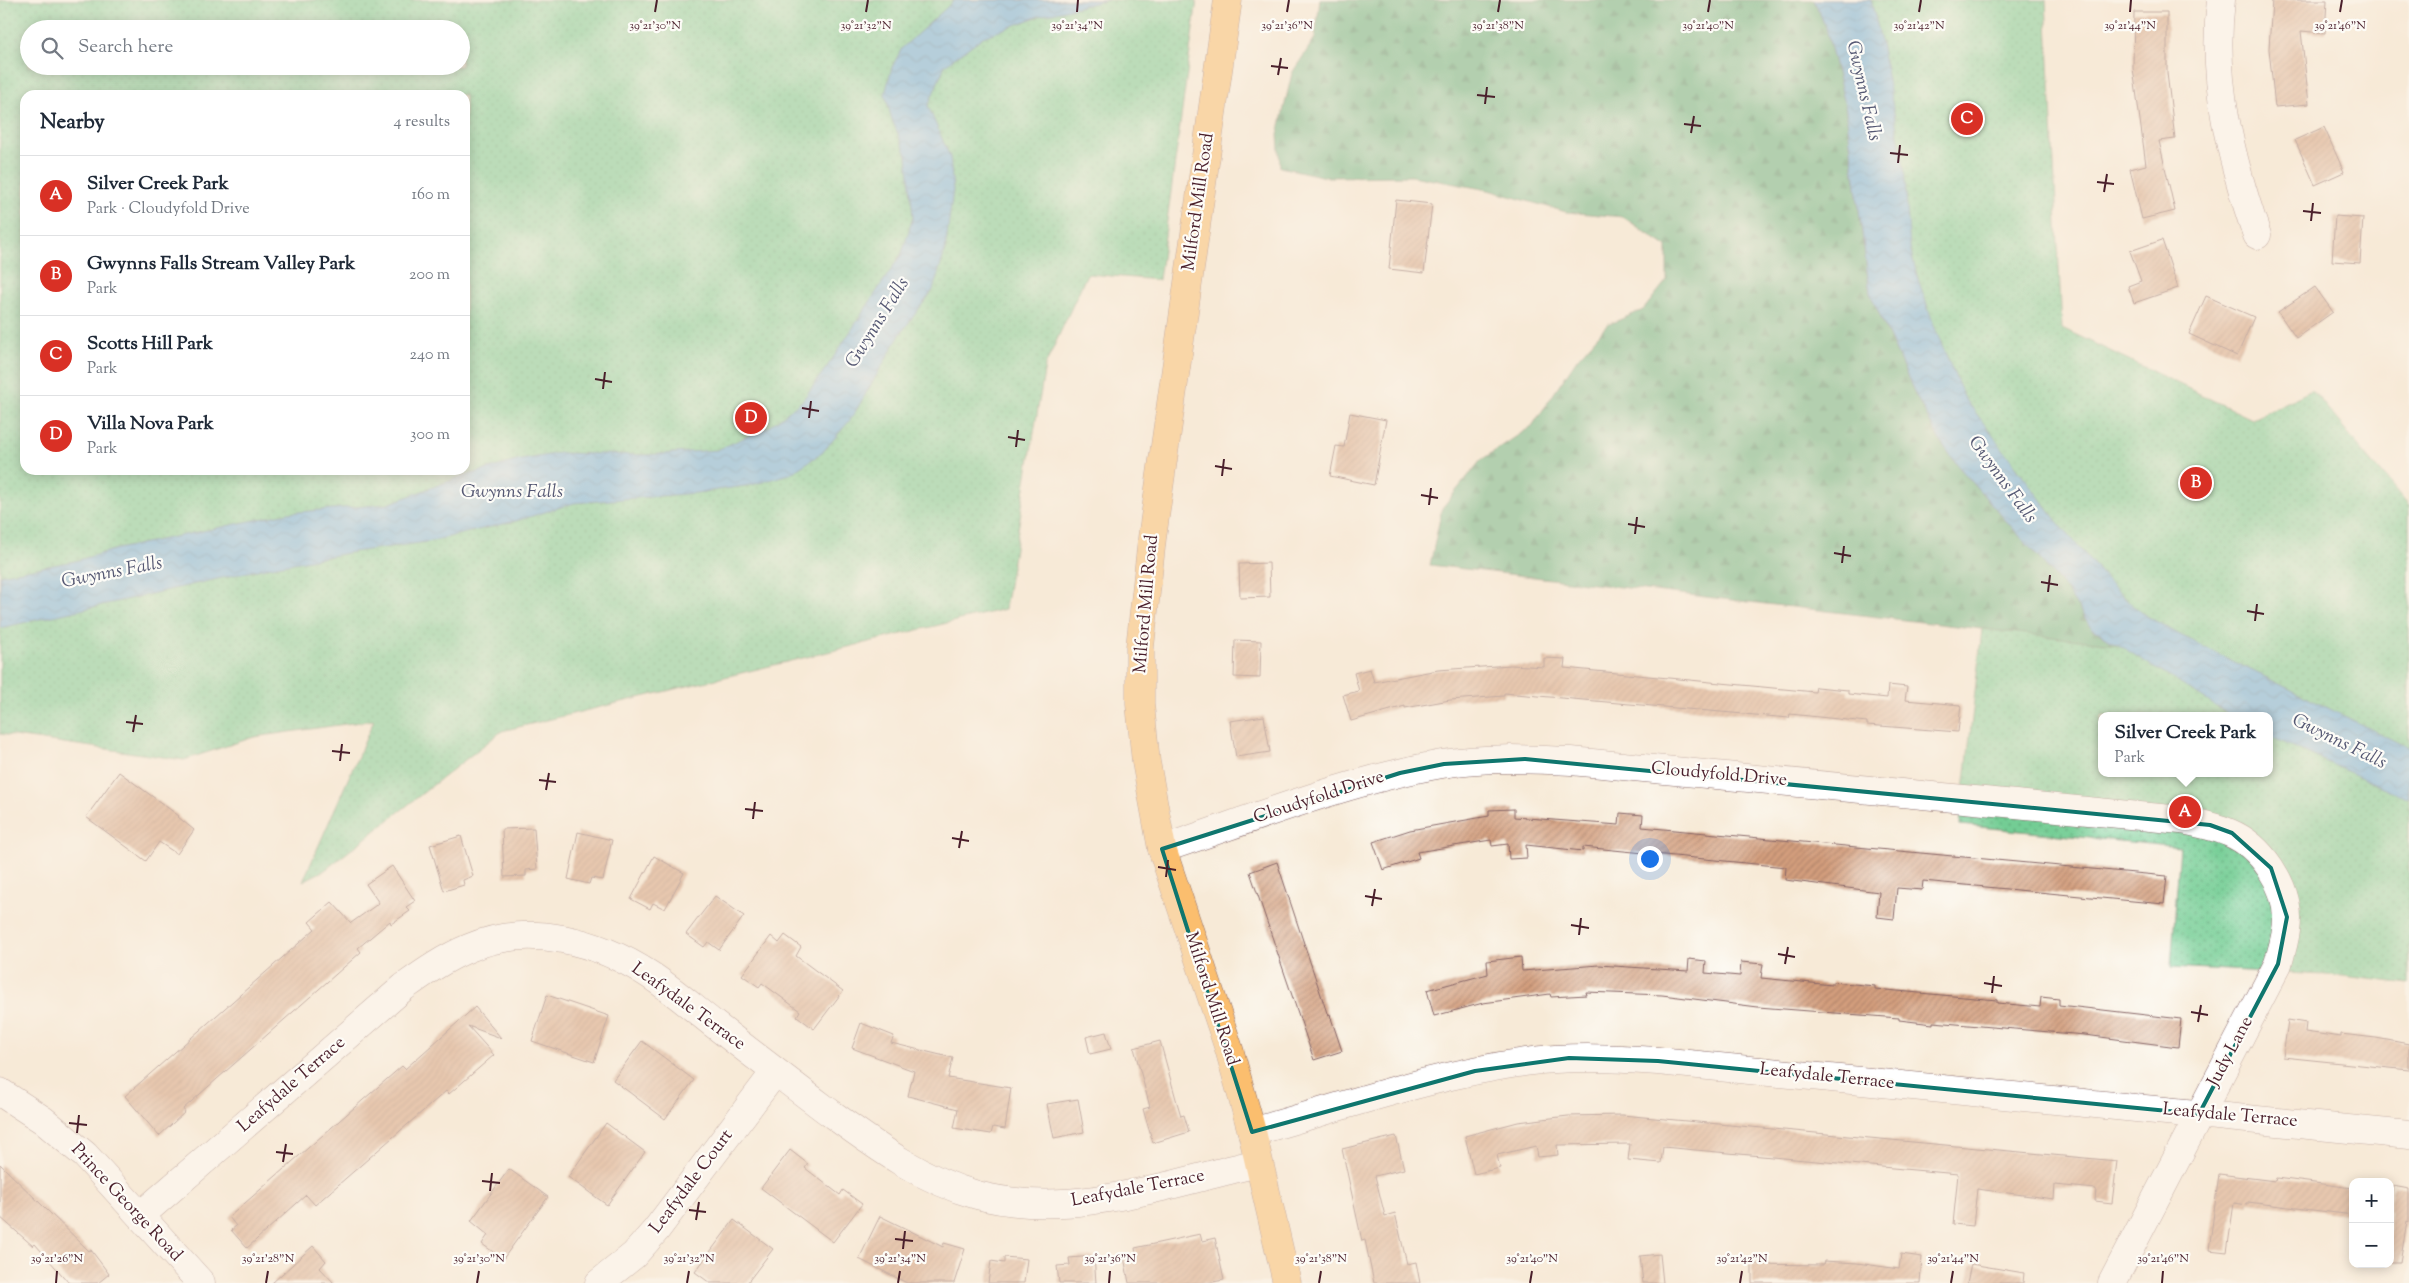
<!DOCTYPE html>
<html lang="en">
<head>
<meta charset="utf-8">
<style>
  :root { --surface:#fff; --page:#f6f6f7; --text:#1f2937; --muted:#747a83; --line:#e0e1e3; --accent:#d93025 }
  body { margin:0; font-family:"Sorts Mill Goudy",serif; background:var(--page); color:var(--text) }
  .controls { position:absolute; right:15px; bottom:15px; display:grid; overflow:hidden; border-radius:10px; box-shadow:0 2px 12px #0003 }
  .controls button { width:45px; height:45px; display:grid; place-items:center; padding:0; border:0; border-bottom:1px solid var(--line); background:var(--surface); color:var(--text); font:25px sans-serif }
  .you { position:absolute; left:1649px; top:858px; width:18px; height:18px; margin:-12px; border:4px solid #fff; border-radius:50%; background:#1a73e8; box-shadow:0 0 0 8px #1a73e833 }
  .badge { display:grid; place-items:center; width:32px; height:32px; border-radius:50%; background:var(--accent); color:#fff; font-size:16px; font-weight:700 }
  .pin { position:absolute; translate:-50% -50%; border:2px solid #fff; box-shadow:0 1px 5px #0006 }
  .popup { position:absolute; left:2098px; top:712px; width:175px; height:65px; box-sizing:border-box; display:grid; place-content:center; border-radius:10px; background:var(--surface); filter:drop-shadow(0 1px 4px #0005); font-size:16px; white-space:nowrap; color:var(--muted) }
  .popup b { font-size:19px; color:var(--text) }
  .popup::after { content:''; position:absolute; left:50%; top:100%; margin-left:-10px; border:10px solid transparent; border-top-color:var(--surface) }
  .list { margin:0; padding:0; list-style:none }
  h2 { display:flex; justify-content:space-between; align-items:center; height:65px; margin:0; padding:0 20px; font-size:21px }
  h2 small { font-size:16px; font-weight:400; color:var(--muted) }
  .list li { display:grid; grid-template-columns:32px 1fr auto; gap:15px; align-items:center; box-sizing:border-box; height:80px; padding:0 20px; border-top:1px solid var(--line) }
  .list b { display:block; font-size:19px; white-space:nowrap }
  .list p { margin:0; font-size:16px; white-space:nowrap; color:var(--muted) }
  .list em { font-size:16px; font-style:normal; color:var(--muted) }
  .icon { flex:none; width:28px; height:28px; fill:none; stroke:currentColor; stroke-width:2; stroke-linecap:round; stroke-linejoin:round }
  .map { position:relative; flex:none; width:2409px; height:1283px; overflow:hidden }
  .search { position:absolute; background:var(--surface); box-shadow:0 2px 12px #0003; left:20px; top:20px; width:450px; height:55px; display:flex; align-items:center; gap:12px; box-sizing:border-box; padding:0 18px; border-radius:28px; color:var(--muted); font-size:19px }
  .panel { position:absolute; background:var(--surface); box-shadow:0 2px 12px #0003; left:20px; top:90px; width:450px; height:385px; border-radius:15px }
  .map>svg:first-child { display:block }
  .forest { fill:url(#forest-firs); stroke:#546854 }
  .park { fill:url(#park-dots); stroke:#5e7660; fill-rule:evenodd }
  .water { fill:url(#water-waves); stroke:#586684 }
  .building { fill:url(#building-hatch) }
  .lines { fill:none; stroke-linecap:round; stroke-linejoin:round }
  .minor-casing { stroke:#876667; stroke-width:29 }
  .major-casing { stroke:#876667; stroke-width:29 }
  .minor { stroke:#fff; stroke-width:28 }
  .major { stroke:#fbbe6e; stroke-width:28 }
  .marked { fill:none; stroke:#0f766e; stroke-width:4; stroke-linejoin:round }
  .ticks { fill:none; stroke:#4a1f2b; stroke-width:2 }
  .labels { text-anchor:middle; dominant-baseline:central; stroke-width:4.5; stroke-linejoin:round; paint-order:stroke }
  .street-label { font-size:18px; fill:#4a1f2b; stroke:#fdfcf7 }
  .water-label { font-size:19px; font-style:italic; fill:#555873; stroke:#fdfcf7 }
  .ticks-label { font-size:12px; text-anchor:middle; fill:#4a1f2b; stroke:#fdfcf7; stroke-width:4.5; stroke-linejoin:round; paint-order:stroke }
</style>
</head>
<body>
<div class="map">
<svg width="2409" height="1283" viewBox="0 0 2409 1283">
  <defs>
    <pattern id="forest-firs" width="22" height="20" patternUnits="userSpaceOnUse" patternTransform="scale(1.25)"><rect width="22" height="20" fill="#5eb07e"/><path d="M5 1l3.5 6h-7zM16 11l3.5 6h-7z" fill="#508f67"/></pattern>
    <pattern id="park-dots" width="8" height="8" patternUnits="userSpaceOnUse" patternTransform="scale(1.25)"><rect width="8" height="8" fill="#73cd94"/><path d="M2 2h.1M6 6h.1" fill="none" stroke="#60a679" stroke-width="1.8" stroke-linecap="round"/></pattern>
    <pattern id="water-waves" width="16" height="10" patternUnits="userSpaceOnUse" patternTransform="scale(1.25)"><rect width="16" height="10" fill="#66aede"/><path d="M0 5q4-4 8 0t8 0" fill="none" stroke="#568db4"/></pattern>
    <pattern id="building-hatch" width="6" height="6" patternUnits="userSpaceOnUse" patternTransform="scale(1.25)"><rect width="6" height="6" fill="#d39e7d"/><path d="M-1 1l2-2M0 6l6-6M5 7l2-2" fill="none" stroke="#ad8067"/></pattern>
  </defs>
  <rect width="100%" height="100%" fill="#fdfcf7"/>
  <filter id="ink" filterUnits="userSpaceOnUse"><feTurbulence type="fractalNoise" baseFrequency=".02" numOctaves="2"/><feDisplacementMap in="SourceGraphic" scale="10" xChannelSelector="R" yChannelSelector="G"/><feConvolveMatrix kernelMatrix="1 2 1 2 8 2 1 2 1" color-interpolation-filters="sRGB"/></filter>
  <filter id="wash" filterUnits="userSpaceOnUse"><feTurbulence type="fractalNoise" baseFrequency=".0096" numOctaves="4" result="noise"/><feDisplacementMap in="SourceGraphic" scale="20" xChannelSelector="R" yChannelSelector="G"/><feGaussianBlur stdDeviation="1.12" result="paint"/><feColorMatrix in="noise" values="0 0 0 0 0 0 0 0 0 0 0 0 0 0 0 0 0 1.4 0 .05"/><feComposite in="paint" operator="in"/></filter>
  <g filter="url(#wash)">
    <rect width="100%" height="100%" fill="#f7ead7"/>
    <path class="forest" d="M1320,0H1814L1826,28L1845,104L1870,293L1916,396L1939,439L1958,466L2061,583L2092,628L2119,645L1430,565L1442,508L1481,460L1532,426L1577,359L1607,325L1643,310L1667,280V247L1623,217L1566,212L1488,190L1412,176L1326,177L1280,167L1278,134L1292,73L1315,38Z"/>
    <g class="park">
      <path d="M0,0H1197L1159,280L1087,274L1045,366L1005,609L502,731L325,870L303,881L374,720L254,737L184,760L0,734ZM29,29H461V66H29ZM25,95H465V470H25Z"/>
      <path d="M1864,0H2046L2062,328L2252,419L2312,390L2409,506V984L2343,976L2171,967L2180,847L1960,825L1982,629L2158,649L1930,365ZM2101,716H2269V773H2101Z"/>
    </g>
    <g class="water">
      <path d="M955,0H1108L1039,16L983,37L945,65L928,106L950,157L953,190L945,251L933,290L901,333L851,419L822,453L790,474L752,485L697,493L574,503L516,521L427,542L353,552L266,568L0,628V575L75,561L117,549L288,513L388,504L454,479L516,461L559,453L646,455L717,450L770,426L802,401L829,364L902,253L913,217L907,155L892,120L885,94L892,67L902,48Z"/>
      <path d="M1814,0H1871L1879,32L1904,167L1910,248L1918,279L1936,331L1964,397L2056,520L2106,579L2140,612L2180,635L2409,748V799L2269,736V716H2231L2092,628L2061,583L1958,466L1939,439L1916,396L1870,293L1845,104L1826,28Z"/>
    </g>
    <g id="blocks">
      <g class="building">
        <path d="M2272,0H2327L2325,33L2301,31L2309,104L2275,107L2269,49Z"/>
        <path d="M2134,12H2167V73L2175,139L2159,141L2175,211L2142,219L2130,169L2146,165L2133,68Z"/>
        <path d="M2324,127L2344,172L2315,185L2295,140Z"/>
        <path d="M1396,200L1432,204L1424,273L1389,269Z"/>
        <path d="M2335,216L2363,218L2360,263L2332,261Z"/>
        <path d="M2162,240L2178,288L2134,303L2128,286L2141,281L2130,251Z"/>
        <path d="M2315,287L2333,312L2296,338L2278,312Z"/>
        <path d="M2206,296L2254,317L2237,356L2189,334Z"/>
        <path d="M1350,413L1386,420L1374,485L1330,476L1336,446L1344,447Z"/>
        <path d="M1269,563L1270,597L1240,598L1239,564Z"/>
        <path d="M1235,640L1261,641L1260,678L1234,677Z"/>
        <path d="M1544,658L1565,659L1564,668L1815,692L1816,687L1848,690V694L1887,698L1888,685L1907,687L1905,700L1961,705L1958,732L1867,725V722L1790,714L1789,718L1504,693V696L1450,700L1405,708V706L1351,721L1343,695L1359,691L1354,673L1370,669L1374,682L1438,670L1511,665L1544,667Z"/>
        <path d="M1264,716L1270,752L1236,757L1230,721Z"/>
        <path d="M119,772L179,816L178,817L194,830L177,854L159,842L146,861L86,817Z"/>
        <path d="M1514,809V817L1619,825L1620,813L1643,815L1642,827L2167,876L2164,904L1923,881L1922,890L1897,888L1894,919L1877,917L1879,892L1785,880L1786,867L1583,847V851L1526,845L1527,858L1509,859L1508,844L1492,846L1491,840L1417,852L1419,858L1383,870L1373,842L1410,830L1489,816V810Z"/>
        <path d="M534,828L537,869L526,870V876L504,877L502,829Z"/>
        <path d="M578,832L612,840L603,880L591,878L589,884L568,879Z"/>
        <path d="M461,836L473,876L463,880L464,885L444,891L430,845Z"/>
        <path d="M654,856L684,873L665,909L653,903L650,909L631,899Z"/>
        <path d="M1277,862L1328,1016L1330,1015L1342,1051L1314,1060L1250,872Z"/>
        <path d="M392,866L415,901L406,907L410,911L391,924L390,921L358,948L361,952L183,1109L185,1112L159,1136L125,1096L315,929L309,922L332,902L351,923L379,903L366,884Z"/>
        <path d="M715,896L744,916L719,950L708,942L704,947L686,934Z"/>
        <path d="M785,935L801,947L796,956L843,991L814,1029L797,1016L800,1011L762,983L759,987L742,975L771,936L779,943Z"/>
        <path d="M1521,957L1522,971L1599,965L1688,971L1689,959L1706,961L1705,973L1740,976L1741,962L1763,964L1761,978L1832,985V982L1875,986V989L1997,1000V1003L2040,1007L2041,997L2059,999V1005L2181,1019L2178,1047L2085,1035L1933,1022V1024L1899,1020V1018L1758,1007L1662,995L1586,992L1587,995L1551,997L1550,994L1483,1003L1434,1016L1427,990L1488,974L1487,961Z"/>
        <path d="M547,995L609,1016L594,1062L532,1041Z"/>
        <path d="M475,1007L501,1038L468,1026L494,1055L449,1094L446,1091L315,1205L306,1195L247,1248L231,1230L236,1226L229,1217L402,1066L405,1069Z"/>
        <path d="M2288,1020L2306,1023L2305,1032L2341,1037V1034L2376,1038L2409,1044V1070L2283,1057Z"/>
        <path d="M861,1023L894,1036L891,1043L953,1058L948,1078L1011,1088L1005,1129L993,1127L991,1134L954,1128L958,1109L908,1096L914,1071L852,1048Z"/>
        <path d="M1106,1032L1111,1049L1090,1054L1086,1037Z"/>
        <path d="M642,1041L694,1080L665,1119L613,1080Z"/>
        <path d="M1160,1041L1176,1099L1181,1116L1184,1115L1189,1132L1153,1143L1143,1109L1150,1107L1134,1048Z"/>
        <path d="M1078,1099L1084,1132L1054,1138L1047,1104Z"/>
        <path d="M1622,1115L2117,1161L2112,1203L2095,1201L2096,1189L2055,1185L2054,1199L1977,1189L1973,1226L1953,1224L1958,1174L1663,1147L1661,1163L1628,1160L1630,1144L1557,1145L1558,1155L1538,1157L1536,1146L1497,1155L1500,1168L1474,1174L1465,1136L1518,1122L1568,1116Z"/>
        <path d="M606,1123L645,1152L607,1205L568,1177Z"/>
        <path d="M1396,1136L1404,1169L1375,1176L1385,1216L1395,1213L1407,1264L1416,1262L1420,1283H1374L1365,1240L1362,1241L1342,1149Z"/>
        <path d="M790,1150L808,1164L805,1168L840,1195L843,1190L862,1204L833,1242L761,1188Z"/>
        <path d="M0,1164L89,1251L91,1250L109,1274L98,1283H69L35,1244L33,1246L0,1217Z"/>
        <path d="M509,1169L548,1197L503,1259L482,1244L488,1235L471,1221Z"/>
        <path d="M2219,1174L2275,1181L2276,1178L2353,1188V1215L2248,1202V1205L2234,1203L2227,1252L2209,1250Z"/>
        <path d="M2393,1186L2409,1189V1223L2407,1222L2400,1263H2390V1201Z"/>
        <path d="M880,1216L943,1247L944,1243L965,1249L954,1283H907L859,1259Z"/>
        <path d="M734,1220L773,1249L747,1283H710L695,1272Z"/>
        <path d="M1200,1234L1202,1241L1215,1238L1224,1280L1207,1283H1129L1124,1257L1136,1255L1135,1248Z"/>
        <path d="M313,1246L326,1261L320,1268L334,1283H272Z"/>
        <path d="M1660,1254L1663,1283H1643L1640,1256Z"/>
        <path d="M1901,1254L1922,1257L1920,1283H1752V1264L1823,1265L1824,1261L1857,1263L1899,1269Z"/>
        <path d="M1094,1256L1096,1283H1059L1057,1266L1070,1265L1069,1258Z"/>
        <path d="M1004,1257L1027,1259L1024,1283H988L991,1261L1004,1263Z"/>
        <path d="M1971,1264L2024,1273L2023,1283H1967Z"/>
      </g>
    </g>
  </g>
  <g filter="url(#ink)">
    <use href="#blocks" fill-opacity="0" stroke="#876667" stroke-width="1"/>
    <g class="lines">
      <g class="minor-casing">
        <g id="minor">
          <path d="M2221,0C2211,80 2231,160 2257,235"/>
          <path d="M1162,849C1252,819 1350,780 1442,764C1485,757 1529,759 1571,761L2181,820C2198,823 2214,826 2230,833C2261,846 2287,884 2287,919C2287,935 2282,949 2278,964L2112,1283"/>
          <path d="M0,1092L43,1120L85,1155L201,1283"/>
          <path d="M1252,1132C1342,1107 1432,1075 1525,1062C1569,1056 1614,1058 1658,1061L2409,1135"/>
          <path d="M141,1215L404,987C425,972 445,958 469,948C529,922 598,941 650,975C673,990 693,1008 715,1025C751,1053 788,1081 825,1109C873,1144 919,1179 977,1195C1071,1220 1167,1184 1258,1163"/>
          <path d="M599,1283L634,1255L656,1230L775,1072"/>
        </g>
      </g>
      <g class="major-casing">
        <path id="major" d="M1228,0L1152,538L1140,647V704L1146,762L1162,849L1229,1049L1252,1132L1287,1283"/>
      </g>
      <use href="#minor" class="minor"/>
      <use href="#major" class="major"/>
    </g>
  </g>
  <path d="M0 0H2409V1283H0ZM1525,759L2210,825L2232,833L2271,868L2287,917L2278,964L2199,1114L1658,1061L1569,1058L1475,1071L1252,1132L1162,849L1400,773L1444,764Z" fill="#f7ead7" fill-opacity=".55" fill-rule="evenodd"/>
  <path class="marked" d="M1525,759L2210,825L2232,833L2271,868L2287,917L2278,964L2199,1114L1658,1061L1569,1058L1475,1071L1252,1132L1162,849L1400,773L1444,764Z"/>
  <path class="ticks" d="M655,12L657,0M866,12L868,0M1077,12L1078,0M1287,12L1289,0M1498,12L1500,0M1708,12L1710,0M1919,12L1921,0M2130,12L2131,0M2340,12L2342,0M1271,66L1288,68M1278,75L1281,58M1477,95L1495,97M1485,104L1487,87M1684,124L1701,126M1691,133L1694,116M1890,153L1908,155M1898,163L1900,145M2097,182L2114,184M2104,192L2107,174M2303,211L2321,213M2311,221L2313,203M595,379L612,382M603,389L605,372M802,408L819,411M809,418L811,401M1008,437L1025,440M1016,447L1018,430M1215,466L1232,469M1222,476L1224,459M1421,495L1438,498M1429,505L1431,488M1628,524L1645,527M1635,534L1637,517M1834,553L1851,556M1842,563L1844,546M2041,582L2058,585M2048,592L2050,575M2247,611L2264,614M2255,621L2257,604M126,722L143,724M133,732L136,715M332,751L350,753M340,761L342,744M539,780L556,782M546,790L549,773M745,809L763,811M753,819L755,802M952,838L969,841M959,848L962,831M1158,867L1176,870M1166,877L1168,860M1365,896L1382,899M1372,906L1375,889M1571,925L1589,928M1579,935L1581,918M1778,954L1795,957M1785,964L1788,947M1984,983L2002,986M1992,993L1994,976M2191,1012L2208,1015M2198,1022L2201,1005M69,1123L87,1125M77,1133L79,1115M276,1152L293,1154M283,1162L286,1144M482,1181L500,1183M490,1191L492,1173M689,1210L706,1212M696,1220L699,1202M895,1239L913,1241M903,1249L905,1231M56,1283L57,1271M266,1283L268,1271M477,1283L479,1271M687,1283L689,1271M898,1283L900,1271M1109,1283L1110,1271M1319,1283L1321,1271M1530,1283L1532,1271M1740,1283L1742,1271M1951,1283L1953,1271M2162,1283L2163,1271"/>
  <g class="labels">
    <g class="street-label">
      <text transform="translate(1199 202) rotate(-82)">Milford Mill Road</text>
      <text transform="translate(1147 604) rotate(-85)">Milford Mill Road</text>
      <text transform="translate(1719 775) rotate(5)">Cloudyfold Drive</text>
      <text transform="translate(1319 798) rotate(-18)">Cloudyfold Drive</text>
      <text transform="translate(1211 999) rotate(72)">Milford Mill Road</text>
      <text transform="translate(688 1007) rotate(36)">Leafydale Terrace</text>
      <text transform="translate(2231 1052) rotate(-62)">Judy Lane</text>
      <text transform="translate(1827 1077) rotate(6)">Leafydale Terrace</text>
      <text transform="translate(292 1085) rotate(-41)">Leafydale Terrace</text>
      <text transform="translate(2230 1116) rotate(5)">Leafydale Terrace</text>
      <text transform="translate(692 1182) rotate(-53)">Leafydale Court</text>
      <text transform="translate(1138 1189) rotate(-11)">Leafydale Terrace</text>
      <text transform="translate(126 1203) rotate(47)">Prince George Road</text>
    </g>
    <g class="water-label">
      <text transform="translate(1863 91) rotate(77)">Gwynns Falls</text>
      <text transform="translate(878 323) rotate(-58)">Gwynns Falls</text>
      <text transform="translate(2002 480) rotate(54)">Gwynns Falls</text>
      <text x="512" y="492">Gwynns Falls</text>
      <text transform="translate(112 573) rotate(-11)">Gwynns Falls</text>
      <text transform="translate(2339 742) rotate(26)">Gwynns Falls</text>
    </g>
  </g>
  <g class="ticks-label">
    <text x="655" y="29">39°21'30"N</text>
    <text x="866" y="29">39°21'32"N</text>
    <text x="1077" y="29">39°21'34"N</text>
    <text x="1287" y="29">39°21'36"N</text>
    <text x="1498" y="29">39°21'38"N</text>
    <text x="1708" y="29">39°21'40"N</text>
    <text x="1919" y="29">39°21'42"N</text>
    <text x="2130" y="29">39°21'44"N</text>
    <text x="2340" y="29">39°21'46"N</text>
    <text x="57" y="1262">39°21'26"N</text>
    <text x="268" y="1262">39°21'28"N</text>
    <text x="479" y="1262">39°21'30"N</text>
    <text x="689" y="1262">39°21'32"N</text>
    <text x="900" y="1262">39°21'34"N</text>
    <text x="1110" y="1262">39°21'36"N</text>
    <text x="1321" y="1262">39°21'38"N</text>
    <text x="1532" y="1262">39°21'40"N</text>
    <text x="1742" y="1262">39°21'42"N</text>
    <text x="1953" y="1262">39°21'44"N</text>
    <text x="2163" y="1262">39°21'46"N</text>
  </g>
</svg>
<div class="controls">
<button>+</button>
<button>−</button>
</div>
<div class="you"></div>
<div class="pin badge" style="left:2185px;top:812px">A</div>
<div class="popup"><b>Silver Creek Park</b>Park</div>
<div class="pin badge" style="left:2196px;top:483px">B</div>
<div class="pin badge" style="left:1967px;top:119px">C</div>
<div class="pin badge" style="left:751px;top:418px">D</div>
<div class="search"><svg class="icon" aria-label="search" viewBox="0 0 24 24"><circle cx="10" cy="10" r="6"/><path d="M15 15l6 6"/></svg>Search here</div>
<section class="panel">
<h2>Nearby<small>4 results</small></h2>
<ul class="list">
<li><span class="badge">A</span><div><b>Silver Creek Park</b><p>Park · Cloudyfold Drive</p></div><em>160 m</em></li>
<li><span class="badge">B</span><div><b>Gwynns Falls Stream Valley Park</b><p>Park</p></div><em>200 m</em></li>
<li><span class="badge">C</span><div><b>Scotts Hill Park</b><p>Park</p></div><em>240 m</em></li>
<li><span class="badge">D</span><div><b>Villa Nova Park</b><p>Park</p></div><em>300 m</em></li>
</ul>
</section>
</div>
</body>
</html>
